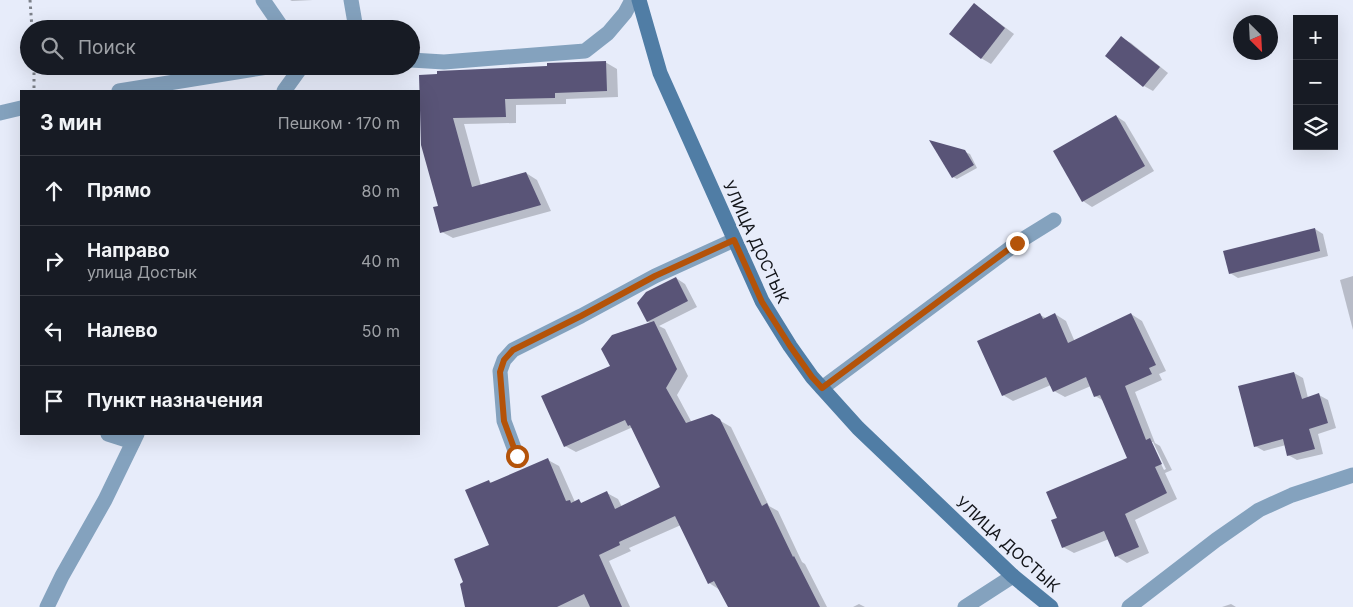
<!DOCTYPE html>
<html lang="ru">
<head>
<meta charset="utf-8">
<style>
  :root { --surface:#171b24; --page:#242831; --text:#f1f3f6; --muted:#9ea1a6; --line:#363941 }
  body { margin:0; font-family:Inter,sans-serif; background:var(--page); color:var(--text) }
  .controls { position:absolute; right:15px; top:15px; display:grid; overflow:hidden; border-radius:0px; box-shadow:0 5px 20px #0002 }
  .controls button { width:45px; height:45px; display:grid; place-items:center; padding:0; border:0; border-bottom:1px solid var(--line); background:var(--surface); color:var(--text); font:25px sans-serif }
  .compass { position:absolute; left:1233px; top:15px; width:45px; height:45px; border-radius:50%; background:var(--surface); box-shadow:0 5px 20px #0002; rotate:156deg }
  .stop { position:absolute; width:15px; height:15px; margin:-11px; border:4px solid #b45309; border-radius:50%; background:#fff }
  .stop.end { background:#b45309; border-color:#fff; box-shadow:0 1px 5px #0008 }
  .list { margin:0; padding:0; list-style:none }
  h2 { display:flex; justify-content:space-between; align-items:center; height:65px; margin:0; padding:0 20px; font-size:21px }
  h2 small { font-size:16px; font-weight:400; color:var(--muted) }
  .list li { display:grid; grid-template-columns:32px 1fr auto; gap:15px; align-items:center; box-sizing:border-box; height:70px; padding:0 20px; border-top:1px solid var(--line) }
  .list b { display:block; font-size:19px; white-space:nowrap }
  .list p { margin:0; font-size:16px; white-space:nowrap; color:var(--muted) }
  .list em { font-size:16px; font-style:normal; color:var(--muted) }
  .icon { flex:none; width:28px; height:28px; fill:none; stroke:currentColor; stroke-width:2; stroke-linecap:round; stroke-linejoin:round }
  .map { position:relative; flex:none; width:1353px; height:607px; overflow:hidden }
  .search { position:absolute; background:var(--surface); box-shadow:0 5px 20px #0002; left:20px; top:20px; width:400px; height:55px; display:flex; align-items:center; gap:12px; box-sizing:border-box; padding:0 18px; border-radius:28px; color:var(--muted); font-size:19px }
  .panel { position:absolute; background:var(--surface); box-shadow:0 5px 20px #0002; left:20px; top:90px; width:400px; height:345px; border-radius:0px }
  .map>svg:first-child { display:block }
  .shadow { fill:#0003; fill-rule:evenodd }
  .building { fill:#595477 }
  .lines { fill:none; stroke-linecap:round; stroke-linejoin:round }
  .path { stroke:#7c8089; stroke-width:3; stroke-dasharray:2.5 4; stroke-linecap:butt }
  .street { stroke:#84a2be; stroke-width:15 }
  .secondary { stroke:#507da5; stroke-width:15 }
  .route { stroke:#b45309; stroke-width:6 }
  .labels { text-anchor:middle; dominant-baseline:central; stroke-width:5; stroke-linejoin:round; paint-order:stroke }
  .street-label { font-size:16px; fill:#13151a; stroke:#e7ecfa }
</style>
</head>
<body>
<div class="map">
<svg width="1353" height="607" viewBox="0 0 1353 607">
  <rect width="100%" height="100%" fill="#e7ecfa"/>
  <g class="shadow">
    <path d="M290,0H313L292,1Z"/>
    <path d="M974,4L1014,34L991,64L981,58Z"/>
    <path d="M1121,38L1131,43L1168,73L1153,91L1144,86L1106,56Z"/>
    <path d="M605,62L617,69L618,97L566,99V104L516,105V123L464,124L481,186L526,173L537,180L551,211L453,238L442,232L440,207L421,76Z"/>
    <path d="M1116,116L1125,122L1154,171L1092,207L1083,201Z"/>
    <path d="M965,152L970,154L977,168L957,179L953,177Z"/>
    <path d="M1315,229L1323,234L1328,256L1238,278L1230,273Z"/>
    <path d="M1353,276V330L1340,280Z"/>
    <path d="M676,278L685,284L697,307L659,326L665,329L688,376L677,395L692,423L712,416L731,427L769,506L778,511L802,562L805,564L827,607H729L720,590L709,583L681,525L629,548L631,551L609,561L630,607H466L465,582L490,546L489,481L492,483L548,460L559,466L575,502L578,501L583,504L607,493L618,499L622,507L662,488L633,427L576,452L565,446L612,366L652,324L648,322L639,303Z"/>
    <path d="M1055,314L1066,321L1075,342L1131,314L1142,321L1166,371L1159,374L1162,380L1135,392L1155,443L1160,446L1172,470L1165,473L1177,499L1135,520L1149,553L1127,563L1116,556L1109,539L1074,553L1063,547L1128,459L1104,401L1095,396L1091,386L1065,397L1054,391L1051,385L1013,401L1003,395L1040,315L1046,318ZM1150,442H1153L1166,469L1164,470Z"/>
    <path d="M1294,373L1303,378L1308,398L1319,395L1328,400L1336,428L1318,434L1323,454L1297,460L1288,455L1286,445L1264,451L1255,446L1240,387Z"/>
    <path d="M859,604L865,607H853Z"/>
    <path d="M1231,604L1236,607H1222Z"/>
  </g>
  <g class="building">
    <path d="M974,3L1005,28L981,59L949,34Z"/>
    <path d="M1121,36L1160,67L1143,87L1105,56Z"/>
    <path d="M606,61L607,91L555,93V98L505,99L506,117L453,118L472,187L526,172L541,205L440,233L433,207L438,206L421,145L419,75L437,74V71L547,66V63Z"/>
    <path d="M1116,115L1145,166L1082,202L1053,151Z"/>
    <path d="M929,140L965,150L974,165L952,178Z"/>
    <path d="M1315,228L1320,251L1229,274L1223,251Z"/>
    <path d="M676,277L688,301L647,322L637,303L646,292Z"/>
    <path d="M1040,313L1043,319L1055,313L1068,343L1131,313L1156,365L1149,368L1152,374L1125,386L1146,440L1150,438L1162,464L1155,467L1167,493L1125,514L1139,547L1115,557L1104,531L1062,548L1051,520L1057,518L1046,492L1127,458L1100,395L1094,397L1086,377L1053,392L1046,377L1002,396L977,341Z"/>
    <path d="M654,321L677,369L666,388L686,423L712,414L720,419L762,506L767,503L793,557L794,556L820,607H728L714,581L708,584L675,516L619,542L620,545L599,555L622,607H590L584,594L557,607H465L460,584L463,582L454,559L489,545L465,490L489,480L490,483L548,458L566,501L570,500L571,503L579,499L581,503L607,491L615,509L660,487L630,425L628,426L625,420L564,447L541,396L610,366L601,349L612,335Z"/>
    <path d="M1294,372L1302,399L1319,393L1328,423L1309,429L1315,449L1287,456L1283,439L1254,447L1238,386Z"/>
  </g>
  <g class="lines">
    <g class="path">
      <path d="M30,0L32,29"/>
      <path d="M34,66V88"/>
    </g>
    <g class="street">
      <path d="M263,0L283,29"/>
      <path d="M351,0L356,29"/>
      <path d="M411,60L444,62L585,51L608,33L625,13L632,0"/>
      <path d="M119,91L274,66"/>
      <path d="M284,91L302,66"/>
      <path d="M0,113L21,108"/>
      <path d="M822,388L1017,243L1054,220"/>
      <path d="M108,434L133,442"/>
      <path d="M517,456L504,421L500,371L504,360L513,350L581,316L655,276L734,240"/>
      <path d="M47,607L62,576L105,500L137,434"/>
      <path d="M965,607L1013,576"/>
      <path d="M1129,607L1216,540L1259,510L1292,495L1353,475"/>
    </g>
    <path class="secondary" d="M639,0L660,73L762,301L790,346L812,377L858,428L1013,576L1051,607"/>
  </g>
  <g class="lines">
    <path class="route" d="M517,456L504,421L500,372L504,360L513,350L581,316L655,276L734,240L762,302L790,346L812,377L822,388L1017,243"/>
  </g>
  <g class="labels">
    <g class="street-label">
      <text transform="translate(756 242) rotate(65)">УЛИЦА ДОСТЫК</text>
      <text transform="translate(1008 544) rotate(42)">УЛИЦА ДОСТЫК</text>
    </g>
  </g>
</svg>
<div class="controls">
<button>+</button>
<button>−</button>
<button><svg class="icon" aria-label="layers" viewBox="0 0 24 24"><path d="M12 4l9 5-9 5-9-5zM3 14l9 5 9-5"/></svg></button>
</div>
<svg class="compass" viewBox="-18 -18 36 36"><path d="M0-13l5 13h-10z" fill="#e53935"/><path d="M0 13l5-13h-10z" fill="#9ea1a6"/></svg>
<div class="stop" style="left:517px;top:456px"></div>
<div class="stop end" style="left:1017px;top:243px"></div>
<div class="search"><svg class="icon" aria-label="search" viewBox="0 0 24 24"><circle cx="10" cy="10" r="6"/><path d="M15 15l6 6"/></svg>Поиск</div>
<section class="panel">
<h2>3 мин<small>Пешком · 170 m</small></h2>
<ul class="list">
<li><svg class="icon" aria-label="ahead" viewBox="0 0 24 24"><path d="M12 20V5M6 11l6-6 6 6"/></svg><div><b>Прямо</b></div><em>80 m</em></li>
<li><svg class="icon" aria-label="right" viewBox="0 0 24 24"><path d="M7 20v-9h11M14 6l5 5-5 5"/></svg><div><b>Направо</b><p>улица Достык</p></div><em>40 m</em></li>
<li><svg class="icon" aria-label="left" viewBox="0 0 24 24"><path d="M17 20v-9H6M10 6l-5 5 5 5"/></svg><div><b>Налево</b></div><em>50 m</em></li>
<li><svg class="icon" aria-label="arrive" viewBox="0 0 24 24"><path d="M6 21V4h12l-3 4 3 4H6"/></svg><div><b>Пункт назначения</b></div></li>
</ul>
</section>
</div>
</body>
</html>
